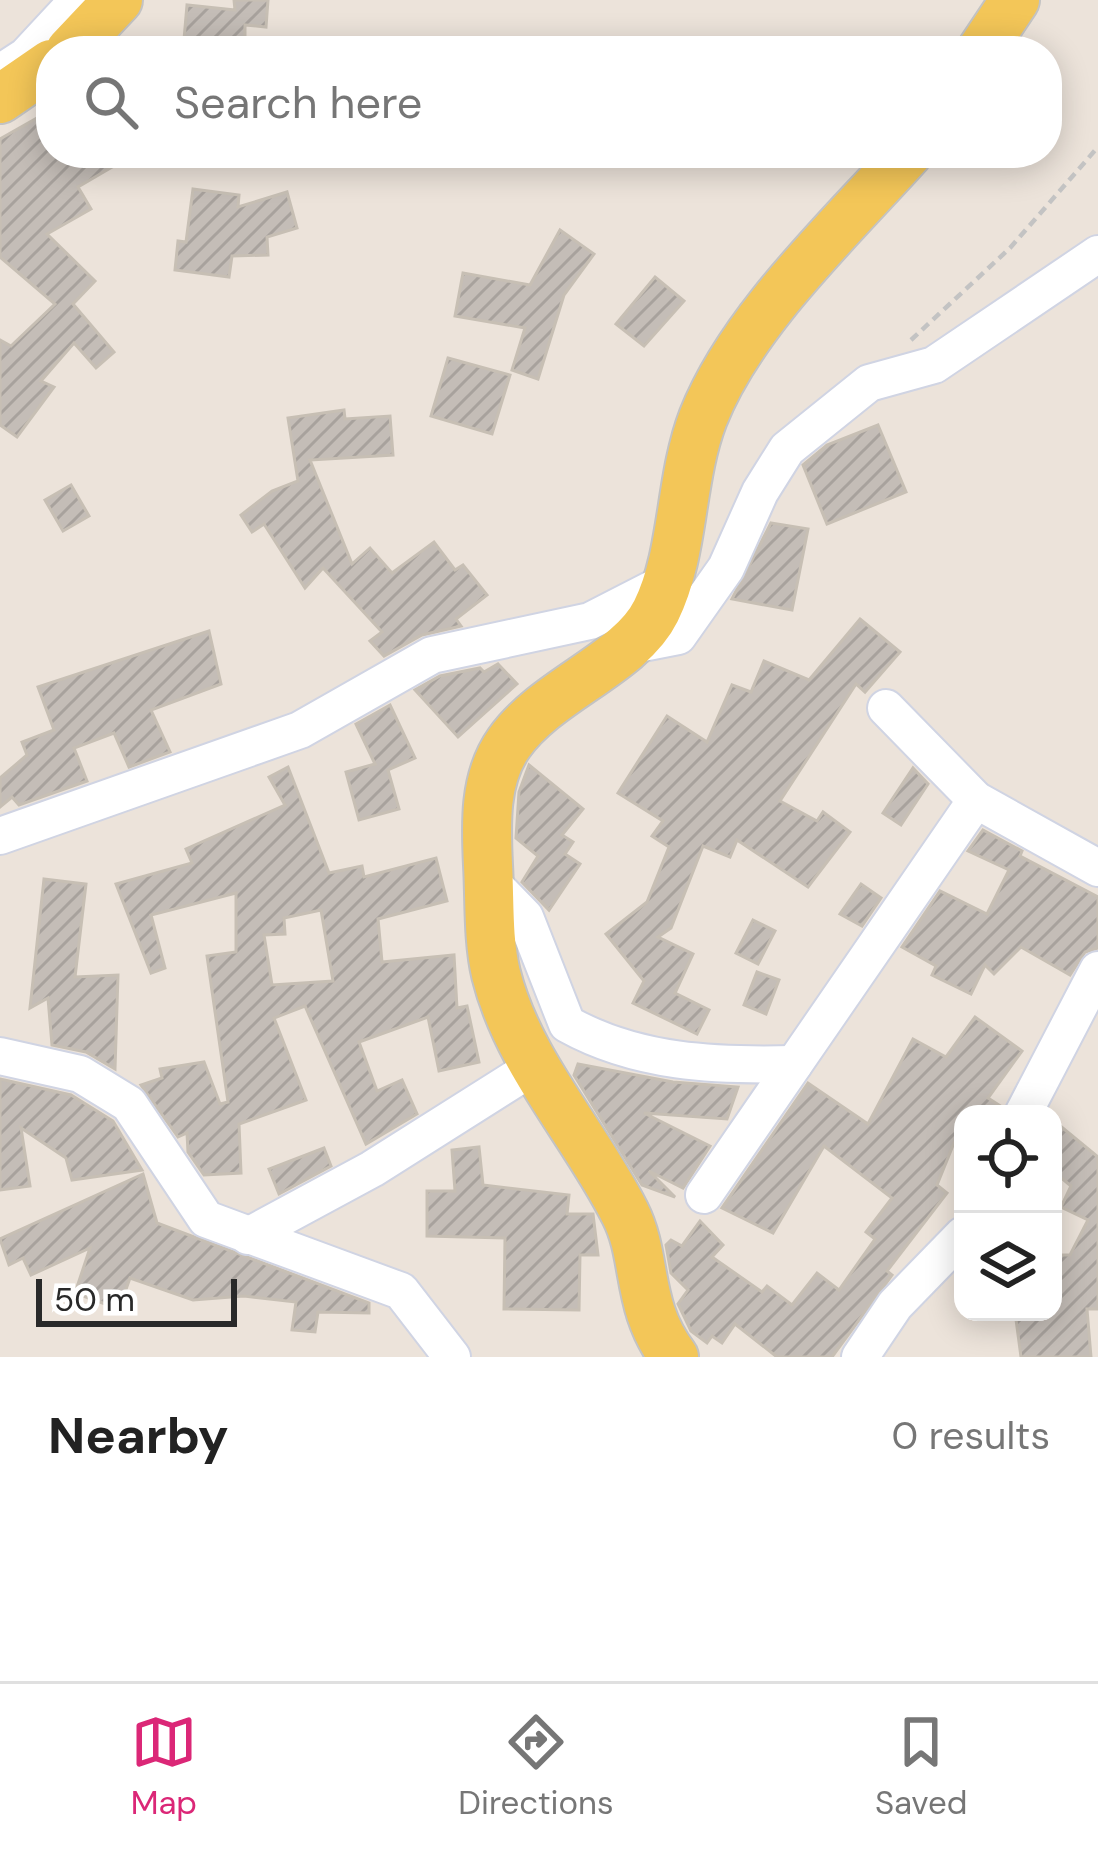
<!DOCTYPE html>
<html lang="en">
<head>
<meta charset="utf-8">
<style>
  :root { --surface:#fff; --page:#f2f2f2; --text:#222; --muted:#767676; --line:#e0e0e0; --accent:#db2777 }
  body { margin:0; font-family:"DM Sans",sans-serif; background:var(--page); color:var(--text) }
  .controls { position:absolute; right:36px; bottom:36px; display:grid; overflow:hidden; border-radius:24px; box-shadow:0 6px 30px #0003 }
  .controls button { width:108px; height:108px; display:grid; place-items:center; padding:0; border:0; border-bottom:3px solid var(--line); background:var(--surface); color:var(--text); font:60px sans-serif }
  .scale { position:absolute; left:36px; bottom:30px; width:201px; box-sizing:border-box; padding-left:12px; border:6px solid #292929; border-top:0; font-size:33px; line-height:42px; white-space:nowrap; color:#292929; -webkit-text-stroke:9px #fff; paint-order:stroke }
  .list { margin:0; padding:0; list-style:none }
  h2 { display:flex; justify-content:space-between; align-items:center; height:156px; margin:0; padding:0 48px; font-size:51px }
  h2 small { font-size:39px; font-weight:400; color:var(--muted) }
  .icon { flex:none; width:66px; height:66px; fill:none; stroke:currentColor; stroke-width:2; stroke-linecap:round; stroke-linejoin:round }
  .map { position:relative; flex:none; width:1098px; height:1357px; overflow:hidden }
  .search { position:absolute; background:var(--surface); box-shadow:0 6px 30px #0003; left:36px; right:36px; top:36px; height:132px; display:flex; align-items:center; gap:30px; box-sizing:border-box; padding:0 42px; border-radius:48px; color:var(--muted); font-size:45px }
  .sheet { height:324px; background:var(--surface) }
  nav { display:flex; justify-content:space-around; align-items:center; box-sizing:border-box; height:168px; border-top:3px solid var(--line); background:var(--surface); font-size:33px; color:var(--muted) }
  nav a { display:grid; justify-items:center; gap:6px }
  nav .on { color:var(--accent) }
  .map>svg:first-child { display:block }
  .building { fill:url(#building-hatch); stroke:#c7bfb4; stroke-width:3; fill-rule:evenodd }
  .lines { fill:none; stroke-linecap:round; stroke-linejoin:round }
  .minor-casing { stroke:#d0d4e3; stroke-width:40 }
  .major-casing { stroke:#c3c3c3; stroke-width:52 }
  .path { stroke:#c3c3c3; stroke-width:4.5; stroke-dasharray:9 6; stroke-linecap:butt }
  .minor { stroke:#fff; stroke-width:36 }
  .major { stroke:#f3c658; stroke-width:48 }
</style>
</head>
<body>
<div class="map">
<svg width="1098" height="1357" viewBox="0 0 1098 1357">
  <defs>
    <pattern id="building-hatch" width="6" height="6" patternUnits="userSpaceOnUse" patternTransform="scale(3)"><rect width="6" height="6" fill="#c4bdb7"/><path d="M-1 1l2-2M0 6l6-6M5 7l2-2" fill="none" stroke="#a8a29d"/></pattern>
  </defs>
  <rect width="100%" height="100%" fill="#ece3da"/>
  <g class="building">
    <path d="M234,0H268L266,27L245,25V51H183L187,5L235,10Z"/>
    <path d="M51,110V153H136L78,187L91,209L47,234L95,281L73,304L114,352L96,368L74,343L41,381L54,387L17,437L0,425V340L11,346L55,304L0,257V139Z"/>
    <path d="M193,189L239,195L238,207L287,192L297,228L267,237L268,255L232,256L229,277L175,270L178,241L186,242Z"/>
    <path d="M560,230L594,254L564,295L538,379L512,370L525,328L455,316L463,273L530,285Z"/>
    <path d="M655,277L684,301L644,346L616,324Z"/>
    <path d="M448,358L510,375L492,434L431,416Z"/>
    <path d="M344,410L345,419L390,416L393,455L310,460L352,564L370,548L392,573L434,542L455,570L463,565L487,595L456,619L461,626L422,635L384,656L370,641L382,632L323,568L305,588L264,524L252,532L241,515L272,491L298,481L288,418Z"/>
    <path d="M878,425L906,492L827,524L803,465L827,445Z"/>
    <path d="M71,485L89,516L63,531L45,500Z"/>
    <path d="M771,523L808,529L792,610L732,599Z"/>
    <path d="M860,619L900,652L865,692L856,684L780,801L817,821L823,812L850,832L808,887L737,840L730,857L703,846L671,928L658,937L693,954L675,993L709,1010L697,1034L633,1003L644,981L606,934L647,902L669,847L652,836L663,821L618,793L667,716L707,742L732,685L751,692L764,661L809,680Z"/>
    <path d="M209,631L221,684L151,710L170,752L129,767L114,733L74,748L87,781L19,805L12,797L0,807V778L27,755L22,742L54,730L38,687Z"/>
    <path d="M498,664L517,684L458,737L415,690L440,676L480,668L484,672Z"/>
    <path d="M390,705L415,758L388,770L399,809L359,820L346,772L375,764L356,724Z"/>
    <path d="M529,765L583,809L562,835L573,842L565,854L580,864L549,910L522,882L538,856L516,838L519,792Z"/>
    <path d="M288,767L329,873L362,866L364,877L436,858L447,901L378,919L382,962L454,955L457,1008L467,1006L479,1062L439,1071L428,1017L359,1042L377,1091L402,1080L417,1114L366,1144L305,1006L274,1018L306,1100L239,1124L241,1173L204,1175L188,1152L187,1133L178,1137L141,1085L162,1078L160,1069L204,1062L220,1104L228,1102L207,956L236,952V893L151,915L165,968L151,973L116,884L192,863L186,849L285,805L269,777ZM321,910L333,981L272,985L264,935L285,934L284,918Z"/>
    <path d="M913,768L928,784L901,825L883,813Z"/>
    <path d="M983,830L1022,851L1020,856L1098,897V948L1085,952L1070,975L1021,947L994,974L985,965L971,994L932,975L936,966L902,947L940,891L987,914L1009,870L968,851Z"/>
    <path d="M44,879L86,884L75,977L118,975L115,1069L86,1052L52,1045L48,998L30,1008Z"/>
    <path d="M861,884L881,898L862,926L840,914Z"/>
    <path d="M753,920L775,931L758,964L736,953Z"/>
    <path d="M757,972L779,980L766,1014L744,1005Z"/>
    <path d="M975,1017L1022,1051L988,1098L1002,1107L1001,1114H963V1148L954,1143L937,1185L947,1193L887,1271L892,1275L832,1357H777L735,1324L722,1343L712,1336L707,1343L691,1331L678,1304L688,1290L671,1273L666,1245L671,1240L682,1246L700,1221L723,1245L712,1257L762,1292L767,1286L792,1305L817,1273L839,1290L875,1239L866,1232L892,1198L824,1146L773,1233L722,1208L808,1083L868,1124L913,1039L946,1057Z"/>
    <path d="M578,1064L673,1082L738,1087L727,1119L644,1113L710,1146L683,1188L649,1171L675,1197L642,1185L574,1075Z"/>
    <path d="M0,1079L71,1095L113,1121L142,1170L72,1180L66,1158L21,1128L30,1186L0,1190Z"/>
    <path d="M1053,1120L1098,1157V1309H1087L1091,1357H1021L1015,1312H1053V1255H1070L1088,1220L1061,1207L1071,1186L1053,1171Z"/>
    <path d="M479,1147L483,1185L569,1195L567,1214H593L598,1255H580L579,1310L504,1309L505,1238L427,1236V1191H455L452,1150Z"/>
    <path d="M324,1148L331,1166L279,1194L269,1169Z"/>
    <path d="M143,1174L157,1223L369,1303V1313L318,1312L315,1332L292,1330L296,1302L244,1296L193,1300L130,1278L119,1309L75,1293L90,1248L31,1275L23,1258L9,1265L0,1239Z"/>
  </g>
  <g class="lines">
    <g class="minor-casing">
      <g id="minor">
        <path d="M0,73L26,56L78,0"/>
        <path d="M627,646L678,636L726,568L760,492L787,449L869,383L934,365L1098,254"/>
        <path d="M886,708L976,800L1098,868"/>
        <path d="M0,836L300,730L432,655L590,621L670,580"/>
        <path d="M489,880L525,917L567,1024C637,1063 715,1066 794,1064"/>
        <path d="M0,1056L80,1074L129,1104L206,1219L401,1291L452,1357"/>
        <path d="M1023,1114L1098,970"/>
        <path d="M704,1195L976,800"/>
        <path d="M248,1236L372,1169L535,1066"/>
        <path d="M860,1357L895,1305L963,1235"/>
      </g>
    </g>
    <g class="major-casing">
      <g id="major">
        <path d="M70,51L118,0"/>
        <path d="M981,51L1015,0"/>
        <path d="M0,99L51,64"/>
        <path d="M674,1357C635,1306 648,1258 625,1213C585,1133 518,1063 496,974C488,940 490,899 488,865C486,824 484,778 509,743C547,689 630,664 656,611C685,552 679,481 703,418C741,321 839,230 908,153"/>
      </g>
    </g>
    <path class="path" d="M911,340L1010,248L1098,147"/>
    <use href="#minor" class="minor"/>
    <use href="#major" class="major"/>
  </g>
</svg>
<div class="controls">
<button><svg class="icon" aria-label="locate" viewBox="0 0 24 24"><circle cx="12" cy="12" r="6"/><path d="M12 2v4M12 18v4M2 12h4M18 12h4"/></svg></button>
<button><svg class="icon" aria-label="layers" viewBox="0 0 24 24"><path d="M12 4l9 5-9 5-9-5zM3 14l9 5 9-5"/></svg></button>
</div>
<div class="scale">50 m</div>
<div class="search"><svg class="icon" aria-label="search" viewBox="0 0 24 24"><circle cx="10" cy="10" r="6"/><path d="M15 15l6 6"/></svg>Search here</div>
</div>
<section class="sheet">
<h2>Nearby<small>0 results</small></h2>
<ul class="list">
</ul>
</section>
<nav>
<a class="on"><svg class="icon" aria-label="map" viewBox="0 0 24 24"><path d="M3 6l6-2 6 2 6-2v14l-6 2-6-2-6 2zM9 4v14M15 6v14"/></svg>Map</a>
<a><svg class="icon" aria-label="directions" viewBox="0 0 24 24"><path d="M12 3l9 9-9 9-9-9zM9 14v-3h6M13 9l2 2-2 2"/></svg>Directions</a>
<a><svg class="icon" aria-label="saved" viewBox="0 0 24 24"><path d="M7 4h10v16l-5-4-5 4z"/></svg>Saved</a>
</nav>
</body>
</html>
